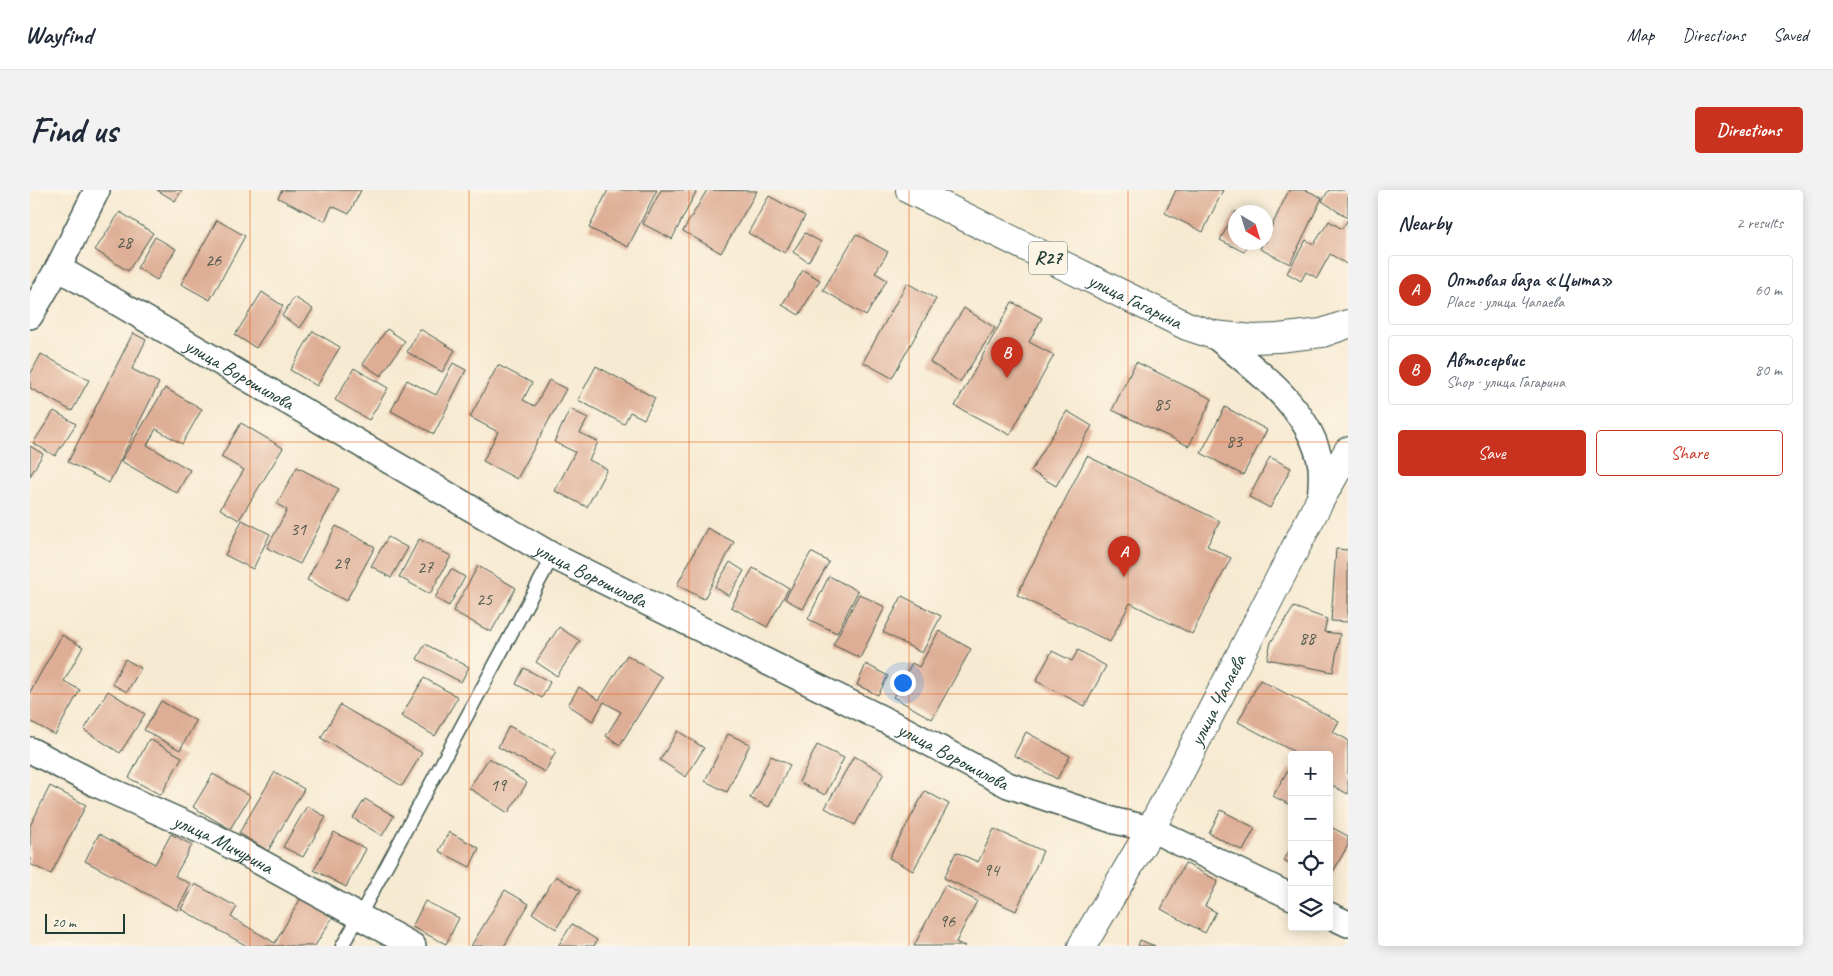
<!DOCTYPE html>
<html lang="en">
<head>
<meta charset="utf-8">
<style>
  :root { --surface:#fff; --page:#f2f2f3; --text:#1f2937; --muted:#747a83; --line:#e0e1e3; --accent:#c8321e }
  body { margin:0; font-family:Caveat,sans-serif; background:var(--page); color:var(--text) }
  .controls { position:absolute; right:15px; bottom:15px; display:grid; overflow:hidden; border-radius:5px; box-shadow:0 2px 12px #0003 }
  .controls button { width:45px; height:45px; display:grid; place-items:center; padding:0; border:0; border-bottom:1px solid var(--line); background:var(--surface); color:var(--text); font:25px sans-serif }
  .compass { position:absolute; left:1198px; top:15px; width:45px; height:45px; border-radius:50%; background:var(--surface); box-shadow:0 2px 12px #0003; rotate:142deg }
  .scale { position:absolute; left:15px; bottom:12px; width:80px; box-sizing:border-box; padding-left:5px; border:2px solid #1f3d34; border-top:0; font-size:14px; line-height:18px; white-space:nowrap; color:#1f3d34; -webkit-text-stroke:4px #fcf5e5; paint-order:stroke }
  .you { position:absolute; left:872px; top:492px; width:18px; height:18px; margin:-12px; border:4px solid #fff; border-radius:50%; background:#1a73e8; box-shadow:0 0 0 8px #1a73e833 }
  .badge { display:grid; place-items:center; width:32px; height:32px; border-radius:50%; background:var(--accent); color:#fff; font-size:16px; font-weight:700 }
  .pin { position:absolute; translate:-50% -41px; filter:drop-shadow(0 1px 2px #0008) }
  .pin::after { content:''; position:absolute; top:26px; width:18px; height:15px; background:inherit; clip-path:polygon(0 0,100% 0,50% 100%) }
  .list { margin:0; padding:0; list-style:none }
  h2 { display:flex; justify-content:space-between; align-items:center; height:65px; margin:0; padding:0 20px; font-size:21px }
  h2 small { font-size:16px; font-weight:400; color:var(--muted) }
  .list li { display:grid; grid-template-columns:32px 1fr auto; gap:15px; align-items:center; box-sizing:border-box; height:70px; margin:0 10px 10px; padding:0 10px; border:1px solid var(--line); border-radius:5px }
  .list b { display:block; font-size:19px; white-space:nowrap }
  .list p { margin:0; font-size:16px; white-space:nowrap; color:var(--muted) }
  .list em { font-size:16px; font-style:normal; color:var(--muted) }
  .actions { display:flex; gap:10px; padding:15px 20px }
  .actions a { flex:1; padding:11px 0; border:1px solid var(--accent); border-radius:5px; text-align:center; font-size:18px; color:var(--accent) }
  .actions .main { background:var(--accent); color:#fff }
  .icon { flex:none; width:28px; height:28px; fill:none; stroke:currentColor; stroke-width:2; stroke-linecap:round; stroke-linejoin:round }
  .map { position:relative; flex:none; width:1318px; height:756px; overflow:hidden; border-radius:5px }
  header { display:flex; align-items:center; gap:30px; box-sizing:border-box; height:70px; padding:0 25px; background:var(--surface); border-bottom:1px solid var(--line) }
  header strong { font-size:24px }
  nav { display:flex; gap:28px; margin-inline-start:auto; font-size:18px }
  .intro { display:flex; align-items:center; justify-content:space-between; box-sizing:border-box; height:120px; padding:0 30px }
  h1 { margin:0; font-size:35px }
  .button { padding:12px 22px; border-radius:5px; background:var(--accent); color:#fff; font-size:18px; font-weight:700 }
  main { display:flex; gap:30px; padding:0 30px }
  aside { flex:1; background:var(--surface); border-radius:5px; box-shadow:0 2px 12px #0003 }
  .map>svg:first-child { display:block }
  .building { fill:#dead95 }
  .lines { fill:none; stroke-linecap:round; stroke-linejoin:round }
  .service-casing { stroke:#3f574c; stroke-width:15 }
  .minor-casing { stroke:#3f574c; stroke-width:28 }
  .tertiary-casing { stroke:#3f574c; stroke-width:30 }
  .primary-casing { stroke:#3f574c; stroke-width:30 }
  .service { stroke:#fff; stroke-width:12 }
  .minor { stroke:#fff; stroke-width:25 }
  .tertiary { stroke:#fff; stroke-width:28 }
  .primary { stroke:#fff; stroke-width:28 }
  .grid { fill:none; stroke:#e8590c; stroke-width:1; stroke-opacity:0.55 }
  .labels { text-anchor:middle; dominant-baseline:central; stroke-width:4.5; stroke-linejoin:round; paint-order:stroke }
  .number-label { font-size:18px; fill:#4f594c }
  .shield { fill:#fcf5e5; stroke:#617469; stroke-width:1 }
  .shield-label { font-size:19px; font-weight:bold; fill:#1f3d34 }
  .street-label { font-size:20px; fill:#1f3d34; stroke:#fcf5e5 }
</style>
</head>
<body>
<header>
<strong>Wayfind</strong>
<nav><a>Map</a><a>Directions</a><a>Saved</a></nav>
</header>
<div class="intro"><h1>Find us</h1><a class="button">Directions</a></div>
<main>
<div class="map">
<svg width="1318" height="756" viewBox="0 0 1318 756">
  <rect width="100%" height="100%" fill="#fcf5e5"/>
  <filter id="ink" filterUnits="userSpaceOnUse"><feTurbulence type="fractalNoise" baseFrequency=".02" numOctaves="2"/><feDisplacementMap in="SourceGraphic" scale="10" xChannelSelector="R" yChannelSelector="G"/><feConvolveMatrix kernelMatrix="1 2 1 2 8 2 1 2 1" color-interpolation-filters="sRGB"/></filter>
  <filter id="wash" filterUnits="userSpaceOnUse"><feTurbulence type="fractalNoise" baseFrequency=".0096" numOctaves="4" result="noise"/><feDisplacementMap in="SourceGraphic" scale="20" xChannelSelector="R" yChannelSelector="G"/><feGaussianBlur stdDeviation="1.12" result="paint"/><feColorMatrix in="noise" values="0 0 0 0 0 0 0 0 0 0 0 0 0 0 0 0 0 1.4 0 .05"/><feComposite in="paint" operator="in"/></filter>
  <g filter="url(#wash)">
    <rect width="100%" height="100%" fill="#f7ead2"/>
    <g id="blocks">
      <g class="building">
        <path d="M127,0H152L145,11Z"/>
        <path d="M252,0H331L319,24L302,16L295,31L248,8Z"/>
        <path d="M578,0H627L598,57L559,38Z"/>
        <path d="M631,0H667L642,49L613,34Z"/>
        <path d="M677,0L727,1L691,63L653,41Z"/>
        <path d="M1146,0H1193L1173,42L1135,23Z"/>
        <path d="M1259,0H1276L1292,8L1260,74L1230,59L1233,52H1236V48Z"/>
        <path d="M1299,0H1318V28L1292,11Z"/>
        <path d="M739,6L775,26L755,63L718,43Z"/>
        <path d="M1206,21V52H1219L1214,62L1190,50Z"/>
        <path d="M90,22L123,43L98,81L65,60Z"/>
        <path d="M1318,29V75L1300,64L1287,88L1276,82L1271,91L1257,83L1276,50L1284,54L1299,31L1312,39Z"/>
        <path d="M187,30L215,46L180,110L151,94Z"/>
        <path d="M775,43L791,52L778,72L763,62Z"/>
        <path d="M826,44L858,62L845,83L857,90L836,126L793,100Z"/>
        <path d="M125,47L146,59L127,90L107,78Z"/>
        <path d="M773,80L790,90L769,125L752,115Z"/>
        <path d="M877,93L906,109L862,188L833,172Z"/>
        <path d="M232,102L253,116L226,158L205,145Z"/>
        <path d="M264,107L283,119L270,138L252,126Z"/>
        <path d="M982,112L1012,128L999,152L1024,165L980,245L925,216Z"/>
        <path d="M934,118L965,138L930,192L900,172Z"/>
        <path d="M357,139L375,151L351,186L333,174Z"/>
        <path d="M390,139L425,160L412,182L377,162Z"/>
        <path d="M283,141L310,157L287,196L260,180Z"/>
        <path d="M103,143L116,150L102,179L129,193L79,293L38,272Z"/>
        <path d="M11,164L59,190L42,221L0,198V185Z"/>
        <path d="M1106,172L1182,209L1159,256L1082,220Z"/>
        <path d="M423,173L436,180L404,244L361,221L377,190L406,205Z"/>
        <path d="M468,175L502,193L493,210L505,216L519,190L536,199L487,289L453,271L468,242L440,227Z"/>
        <path d="M566,176L625,208L614,229L600,222L594,234L548,210Z"/>
        <path d="M324,178L358,198L339,230L305,210Z"/>
        <path d="M135,198L172,219L152,254L126,239L117,255L160,280L147,303L91,271Z"/>
        <path d="M1195,217L1237,240L1213,285L1171,263Z"/>
        <path d="M540,219L558,228L550,243L568,252L559,270L577,279L557,317L525,301L545,262L524,252Z"/>
        <path d="M24,221L46,234L25,266L3,253Z"/>
        <path d="M1037,221L1062,236L1026,296L1001,281Z"/>
        <path d="M211,233L253,258L209,330L190,319L214,280L191,267Z"/>
        <path d="M0,256L13,264L0,286Z"/>
        <path d="M1057,266L1190,331L1177,356L1201,368L1162,444L1100,413L1080,452L987,405Z"/>
        <path d="M1240,267L1261,278L1240,318L1219,307Z"/>
        <path d="M267,277L309,299L270,374L237,358L257,320L247,314Z"/>
        <path d="M212,330L240,344L223,379L195,365Z"/>
        <path d="M306,336L345,357L316,411L277,390Z"/>
        <path d="M677,338L704,352L674,409L647,395Z"/>
        <path d="M358,347L378,358L361,388L341,376Z"/>
        <path d="M389,349L421,366L400,404L369,387Z"/>
        <path d="M1306,359L1318,360V432L1301,431Z"/>
        <path d="M781,362L799,372L773,419L755,409Z"/>
        <path d="M700,372L714,381L699,406L685,397Z"/>
        <path d="M448,376L486,398L461,442L423,421Z"/>
        <path d="M723,378L759,398L737,437L701,417Z"/>
        <path d="M421,379L435,387L419,416L405,408Z"/>
        <path d="M799,386L828,401L807,443L778,429Z"/>
        <path d="M829,404L855,417L830,468L803,455Z"/>
        <path d="M872,406L911,426L892,463L853,442Z"/>
        <path d="M1264,417L1297,429L1294,442L1310,444L1303,482L1237,469L1241,452Z"/>
        <path d="M529,437L550,451L527,486L506,472Z"/>
        <path d="M909,441L941,459L902,529L863,507L882,473L889,477Z"/>
        <path d="M32,445L53,457L34,491L50,500L25,545L0,531V502Z"/>
        <path d="M395,454L439,477L431,492L387,469Z"/>
        <path d="M1048,460L1076,476L1055,516L1006,491L1022,461L1042,471Z"/>
        <path d="M597,465L632,487L590,555L576,546L591,522L574,512L563,531L538,515L549,497L569,510Z"/>
        <path d="M95,469L111,478L97,502L82,494Z"/>
        <path d="M836,474L858,486L848,505L827,495Z"/>
        <path d="M494,478L520,492L512,508L486,494Z"/>
        <path d="M394,488L428,507L405,546L371,526Z"/>
        <path d="M1230,490L1309,531L1303,542L1318,550V604L1299,594V565H1270L1208,532Z"/>
        <path d="M78,501L115,524L90,563L54,540Z"/>
        <path d="M131,511L166,531L150,560L114,540Z"/>
        <path d="M310,515L392,563L372,596L291,548Z"/>
        <path d="M479,536L526,561L515,582L468,557Z"/>
        <path d="M648,541L674,558L656,587L630,570Z"/>
        <path d="M996,542L1040,566L1027,589L984,565Z"/>
        <path d="M698,544L720,554L697,602L675,591Z"/>
        <path d="M119,549L152,567L131,605L99,588Z"/>
        <path d="M787,555L814,568L795,605L769,592Z"/>
        <path d="M741,566L760,575L739,617L720,608Z"/>
        <path d="M824,566L854,583L825,635L795,618Z"/>
        <path d="M459,568L497,593L478,623L439,598Z"/>
        <path d="M1259,578L1262,580V616L1243,606Z"/>
        <path d="M245,582L274,599L238,661L209,643Z"/>
        <path d="M183,584L220,606L200,639L163,617Z"/>
        <path d="M20,596L56,615L21,684L0,674V636Z"/>
        <path d="M895,601L919,614L883,681L859,668Z"/>
        <path d="M335,609L364,626L352,646L323,628Z"/>
        <path d="M277,616L296,627L273,667L253,657Z"/>
        <path d="M1191,620L1225,638L1213,661L1179,643Z"/>
        <path d="M1299,636L1318,646V655L1299,689Z"/>
        <path d="M964,639L1013,661L986,721L914,688L926,662L948,672Z"/>
        <path d="M304,642L336,659L316,697L284,680Z"/>
        <path d="M419,642L449,658L440,677L409,661Z"/>
        <path d="M69,644L125,674L141,644L162,655L145,686L161,694L147,720L55,671Z"/>
        <path d="M1262,656V675L1254,670Z"/>
        <path d="M1155,673L1188,691L1175,716L1186,722L1175,743L1131,719Z"/>
        <path d="M526,686L550,701L526,739L502,723Z"/>
        <path d="M165,694L207,717L201,727L245,753L272,706L304,725L285,756H217L151,719Z"/>
        <path d="M915,695L947,711L926,752L935,756H884Z"/>
        <path d="M475,700L499,714L474,756H441Z"/>
        <path d="M395,711L429,728L416,754L382,737Z"/>
        <path d="M542,734L567,750L564,756H528Z"/>
        <path d="M1110,750L1125,756H1108Z"/>
      </g>
    </g>
  </g>
  <g filter="url(#ink)">
    <use href="#blocks" fill-opacity="0" stroke="#3f574c" stroke-width="1"/>
    <g class="lines">
      <g class="service-casing">
        <path id="service" d="M312,756L329,727L523,366"/>
      </g>
      <g class="minor-casing">
        <g id="minor">
          <path id="s1" d="M28,78L523,366L875,540L978,595L1085,631L1121,639L1262,707"/>
          <path d="M0,126L28,78L67,0"/>
          <path d="M1184,145C1226,181 1281,217 1291,276C1292,286 1291,299 1290,310"/>
          <path id="s2" d="M0,560L66,594L185,647L383,756"/>
          <path d="M1299,725L1318,734"/>
        </g>
      </g>
      <g class="tertiary-casing">
        <g id="tertiary">
          <path id="s3" d="M1052,756L1121,639L1290,310L1318,261"/>
        </g>
      </g>
      <g class="primary-casing">
        <g id="primary">
          <path id="s4" d="M880,0L1157,136L1184,145L1223,149L1248,148L1292,143L1318,134"/>
        </g>
      </g>
      <use href="#service" class="service"/>
      <use href="#minor" class="minor"/>
      <use href="#tertiary" class="tertiary"/>
      <use href="#primary" class="primary"/>
    </g>
  </g>
  <path class="grid" d="M220,0V756M439,0V756M659,0V756M879,0V756M1098,0V756M0,252H1318M0,504H1318"/>
  <g class="labels">
    <g class="number-label">
      <text x="94" y="52">28</text>
      <text x="183" y="70">26</text>
      <text x="1132" y="214">85</text>
      <text x="1204" y="251">83</text>
      <text x="268" y="339">31</text>
      <text x="311" y="373">29</text>
      <text x="395" y="377">27</text>
      <text x="454" y="409">25</text>
      <text x="1277" y="448">88</text>
      <text x="468" y="595">19</text>
      <text x="961" y="680">94</text>
      <text x="917" y="731">96</text>
    </g>
    <rect class="shield" x="999" y="51.5" width="38" height="33" rx="4"/>
    <g class="shield-label">
      <text x="1018" y="68">R27</text>
    </g>
    <g class="street-label">
      <text stroke="none"><textPath href="#s4" startOffset="251">улица Гагарина</textPath></text>
      <text stroke="none"><textPath href="#s1" startOffset="210">улица Ворошилова</textPath></text>
      <text stroke="none"><textPath href="#s1" startOffset="615">улица Ворошилова</textPath></text>
      <text stroke="none"><textPath href="#s3" startOffset="281">улица Чапаева</textPath></text>
      <text stroke="none"><textPath href="#s1" startOffset="1020">улица Ворошилова</textPath></text>
      <text stroke="none"><textPath href="#s2" startOffset="215">улица Мичурина</textPath></text>
    </g>
  </g>
</svg>
<div class="controls">
<button>+</button>
<button>−</button>
<button><svg class="icon" aria-label="locate" viewBox="0 0 24 24"><circle cx="12" cy="12" r="6"/><path d="M12 2v4M12 18v4M2 12h4M18 12h4"/></svg></button>
<button><svg class="icon" aria-label="layers" viewBox="0 0 24 24"><path d="M12 4l9 5-9 5-9-5zM3 14l9 5 9-5"/></svg></button>
</div>
<svg class="compass" viewBox="-18 -18 36 36"><path d="M0-13l5 13h-10z" fill="#e53935"/><path d="M0 13l5-13h-10z" fill="#747a83"/></svg>
<div class="scale">20 m</div>
<div class="you"></div>
<div class="pin badge" style="left:1094px;top:387px">A</div>
<div class="pin badge" style="left:977px;top:188px">B</div>
</div>
<aside>
<h2>Nearby<small>2 results</small></h2>
<ul class="list">
<li><span class="badge">A</span><div><b>Оптовая база «Цыта»</b><p>Place · улица Чапаева</p></div><em>60 m</em></li>
<li><span class="badge">B</span><div><b>Автосервис</b><p>Shop · улица Гагарина</p></div><em>80 m</em></li>
</ul>
<div class="actions"><a class="main">Save</a><a>Share</a></div>
</aside>
</main>
</body>
</html>
